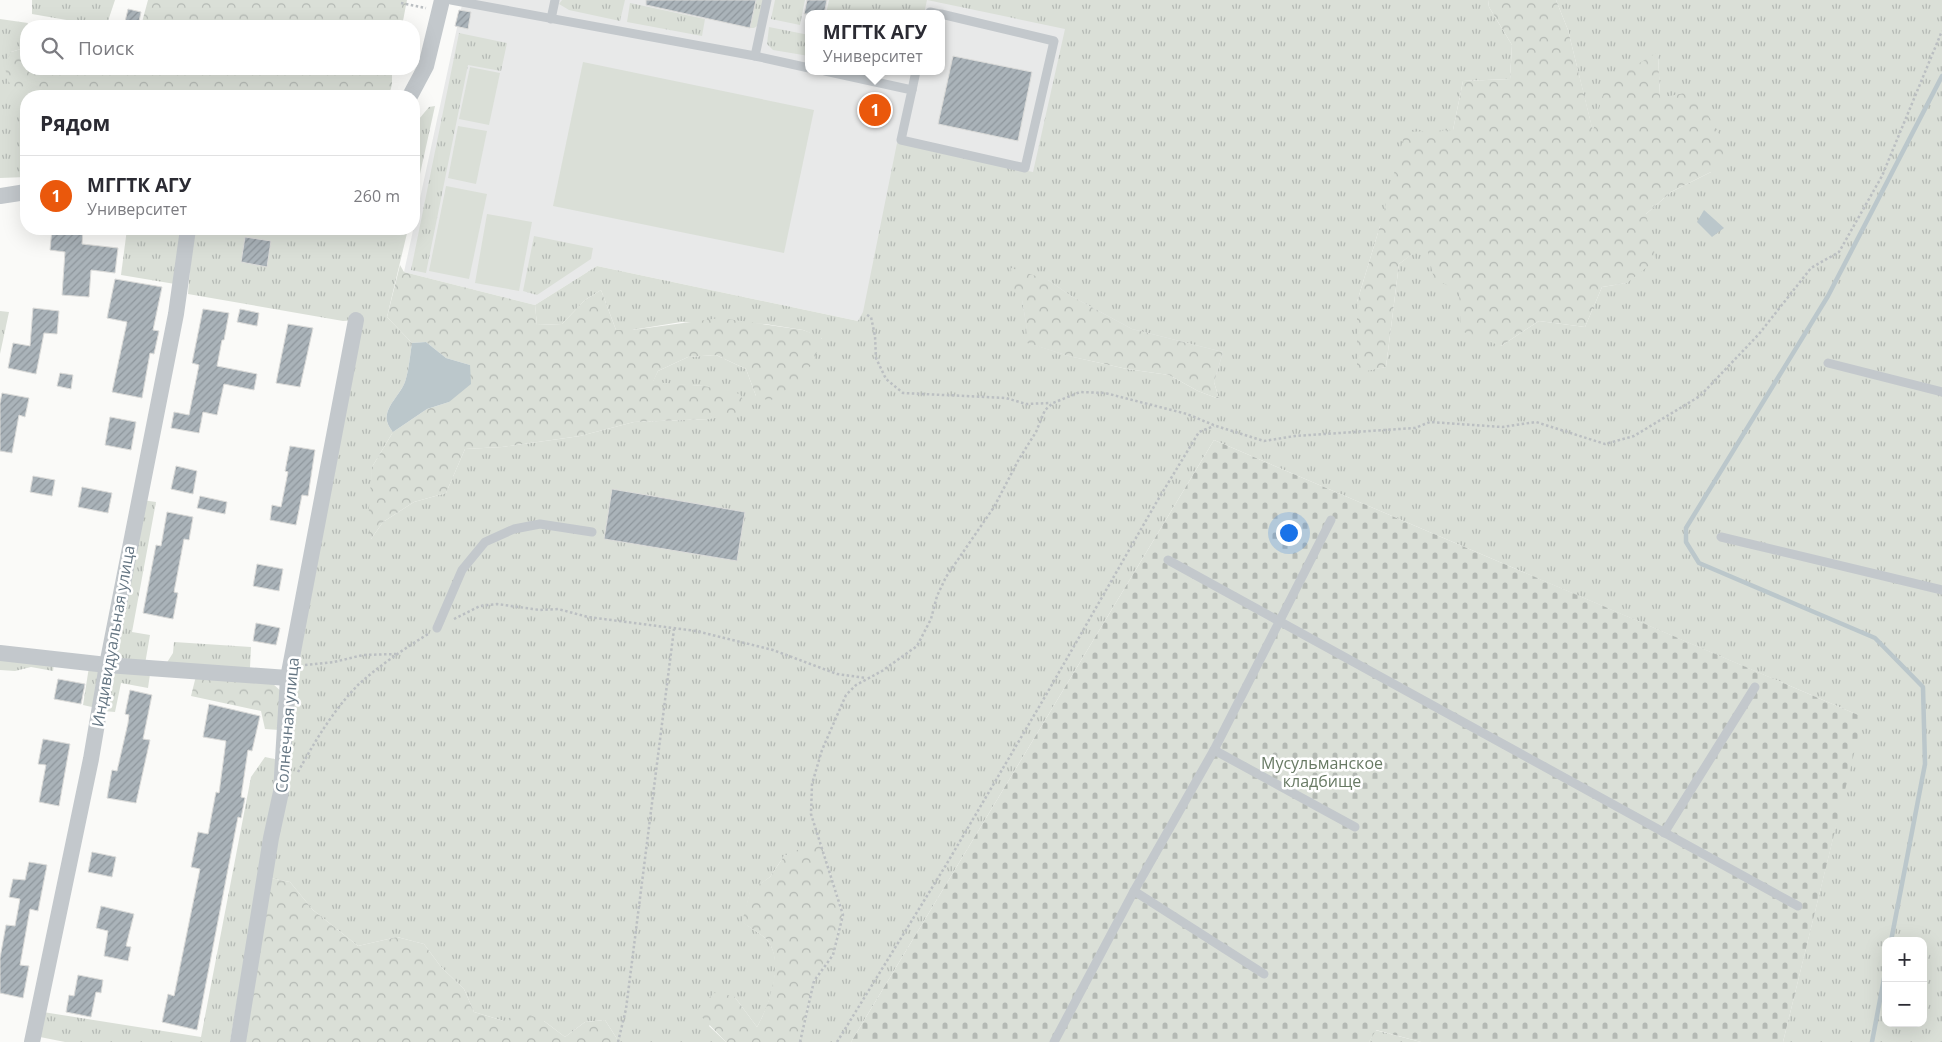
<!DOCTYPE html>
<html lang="ru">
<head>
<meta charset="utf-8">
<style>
  :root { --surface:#fff; --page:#f7f7f7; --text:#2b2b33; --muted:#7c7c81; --line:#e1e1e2; --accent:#ea580c }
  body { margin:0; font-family:"Open Sans",sans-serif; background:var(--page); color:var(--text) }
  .controls { position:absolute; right:15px; bottom:15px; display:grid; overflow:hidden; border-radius:10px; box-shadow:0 5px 20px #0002 }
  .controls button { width:45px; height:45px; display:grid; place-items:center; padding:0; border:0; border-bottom:1px solid var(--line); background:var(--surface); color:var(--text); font:25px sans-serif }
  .you { position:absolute; left:1288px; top:532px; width:18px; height:18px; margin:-12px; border:4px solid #fff; border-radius:50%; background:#1a73e8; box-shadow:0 0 0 8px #1a73e833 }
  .badge { display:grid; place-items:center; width:32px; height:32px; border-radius:50%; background:var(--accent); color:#fff; font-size:16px; font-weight:700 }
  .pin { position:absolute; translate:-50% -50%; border:2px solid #fff; box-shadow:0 1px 5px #0006 }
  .popup { position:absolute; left:805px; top:10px; width:140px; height:65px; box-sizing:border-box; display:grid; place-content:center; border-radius:10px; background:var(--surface); filter:drop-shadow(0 1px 4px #0005); font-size:16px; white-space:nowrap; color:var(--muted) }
  .popup b { font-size:19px; color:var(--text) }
  .popup::after { content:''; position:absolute; left:50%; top:100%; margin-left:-10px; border:10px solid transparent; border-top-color:var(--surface) }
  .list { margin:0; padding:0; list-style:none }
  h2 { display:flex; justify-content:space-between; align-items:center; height:65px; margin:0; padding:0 20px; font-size:21px }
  h2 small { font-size:16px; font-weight:400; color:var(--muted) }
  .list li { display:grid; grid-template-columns:32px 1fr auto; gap:15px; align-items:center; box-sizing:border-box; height:80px; padding:0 20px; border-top:1px solid var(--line) }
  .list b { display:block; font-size:19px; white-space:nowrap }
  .list p { margin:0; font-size:16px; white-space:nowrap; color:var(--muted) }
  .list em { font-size:16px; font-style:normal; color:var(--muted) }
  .icon { flex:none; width:28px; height:28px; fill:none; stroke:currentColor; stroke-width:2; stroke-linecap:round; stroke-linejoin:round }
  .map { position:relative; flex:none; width:1942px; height:1042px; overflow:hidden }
  .search { position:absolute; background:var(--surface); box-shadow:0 5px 20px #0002; left:20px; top:20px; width:400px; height:55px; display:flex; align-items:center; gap:12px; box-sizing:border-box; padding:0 18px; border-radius:20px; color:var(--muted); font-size:19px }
  .panel { position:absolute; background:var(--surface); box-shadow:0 5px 20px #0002; left:20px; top:90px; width:400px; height:145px; border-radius:20px }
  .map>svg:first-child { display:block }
  .built { fill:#e8e9e9; fill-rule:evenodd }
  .grass { fill:url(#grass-tufts); fill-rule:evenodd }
  .forest { fill:url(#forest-crowns) }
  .cemetery { fill:url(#cemetery-stones) }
  .park { fill:#dadfd7 }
  .water { fill:#bbc7cb }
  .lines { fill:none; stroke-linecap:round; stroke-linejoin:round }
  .stream { stroke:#bbc7cb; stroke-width:4.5 }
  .building { fill:url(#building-hatch); stroke:#dcdcda }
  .path { stroke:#bbbfc2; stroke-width:2.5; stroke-dasharray:2.5 2.5; stroke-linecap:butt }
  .lane { stroke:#c3c8cc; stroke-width:9 }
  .street { stroke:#c3c8cc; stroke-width:16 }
  .labels { text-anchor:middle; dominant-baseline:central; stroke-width:5; stroke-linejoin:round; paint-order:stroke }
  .street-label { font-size:16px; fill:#657683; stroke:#fff }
  .park-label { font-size:16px; fill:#687a64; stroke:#fff }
</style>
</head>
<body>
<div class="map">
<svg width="1942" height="1042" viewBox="0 0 1942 1042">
  <defs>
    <pattern id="grass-tufts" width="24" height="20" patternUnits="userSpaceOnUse" patternTransform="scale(1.25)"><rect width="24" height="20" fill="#dadfd7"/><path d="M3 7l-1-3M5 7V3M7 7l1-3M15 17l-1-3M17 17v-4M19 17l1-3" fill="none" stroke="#b4b9b4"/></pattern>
    <pattern id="forest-crowns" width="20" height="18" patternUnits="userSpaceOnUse" patternTransform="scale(1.25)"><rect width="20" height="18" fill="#dadfd7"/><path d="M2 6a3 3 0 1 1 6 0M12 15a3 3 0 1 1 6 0" fill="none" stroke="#b4b9b4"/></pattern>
    <pattern id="cemetery-stones" width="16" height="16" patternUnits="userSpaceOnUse" patternTransform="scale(1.25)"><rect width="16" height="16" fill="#dadfd7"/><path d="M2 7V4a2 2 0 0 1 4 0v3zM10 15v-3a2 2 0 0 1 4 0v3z" fill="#b4b9b4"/></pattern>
    <pattern id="building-hatch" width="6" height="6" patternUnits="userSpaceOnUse" patternTransform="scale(1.25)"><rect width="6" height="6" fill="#aab3b9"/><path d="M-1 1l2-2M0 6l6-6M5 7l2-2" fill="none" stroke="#8e969c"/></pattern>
  </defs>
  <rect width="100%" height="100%" fill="#fafaf8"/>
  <path class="built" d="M463,0H1332L1272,391L858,321L597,266L535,305L404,272ZM809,14H941V71H809Z"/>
  <g class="grass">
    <path d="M32,0H115L108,21L101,26L32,14Z"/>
    <path d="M562,0H625L620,21L569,10L559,4Z"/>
    <path d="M756,0H763L757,26L754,28H750Z"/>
    <path d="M775,0H805L800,25L771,19Z"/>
    <path d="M829,0H1488L1489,7L1512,45L1510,79L1463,81L1453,130L1380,226L1357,302V372L1386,367L1399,264L1426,243L1459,291L1501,346L1539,321L1585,327L1602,287L1627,283L1646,214L1671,192L1711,172L1660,98L1658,53L1593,132L1568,30L1556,0H1942V1042H1783L1834,834L1858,715L1214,440L851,1042H800L814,981L833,955L843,915L821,843L784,856L770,877L750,892L743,922C750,928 762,934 768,941C785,964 769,1006 757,1027L734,996L709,1026L726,1042H619L605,1020L585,1022L565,1037L544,1021H504L474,1012L464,989L441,967L424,944L397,937L358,946L313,910L290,882L265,877L288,678L356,320L343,321L188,294L193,229H408L387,317L412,343C410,355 409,370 405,382C398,400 376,412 393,432L372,467L371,539L383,522L414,502L446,493L465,449L502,447L580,436L634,422L710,419L704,386L652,383L658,371L688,357L716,355L746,369L756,396L822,338L803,330L765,324L681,322L632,330H616L601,290L585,300L562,324L537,325L535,305L597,266L858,321L863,312L897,143L1033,172L1065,29L927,0L924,14H826ZM1048,280L1071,296L1132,329L1223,352L1214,382L1219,399L1198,391L1169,375L1127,369L1069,356L1028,343L1026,323L1022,300ZM1886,941H1923V1023H1886Z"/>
    <path d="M630,3L705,19L702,36L627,22Z"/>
    <path d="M0,19L28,23L24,48L11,52L22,105L26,107V177L0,178Z"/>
    <path d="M769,27L809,35V56L773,50L767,44Z"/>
    <path d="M459,33L507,43L501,71L468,65L426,273L411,270Z"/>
    <path d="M435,106L414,201V202V125L429,107Z"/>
    <path d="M127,229H183L175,284L121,275Z"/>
    <path d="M534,236L593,248L591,259L537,295L523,291Z"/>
    <path d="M0,311L9,312L0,354Z"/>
    <path d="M142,500L156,502L132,632L150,635L145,664L115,658Z"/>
    <path d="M174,642L251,647L250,668L166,664L173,653Z"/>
    <path d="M0,656L54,663L53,671L31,667L15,671L0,670Z"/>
    <path d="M89,667L99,668L96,708L83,705Z"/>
    <path d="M112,671L150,674L148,688L121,683L115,712L104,711Z"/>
    <path d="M265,757L279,760L230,1042H65L40,1037L43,1012L201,1037L251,777Z"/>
    <path d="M1375,1030L1421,1042H1369Z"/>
  </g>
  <g class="forest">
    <path d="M148,0H407L402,26H141Z"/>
    <path d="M1488,0H1556L1568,30L1593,131L1606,83L1658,52L1660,98L1694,91L1729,151L1711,172L1671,192L1646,214L1656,260L1627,283L1602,287L1585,327L1539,321L1501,346L1461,331L1459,291L1434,279L1426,244L1399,264L1386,367L1357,373V302L1380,226L1405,132L1453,130L1463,81L1510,79L1512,45L1489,7Z"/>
    <path d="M24,48V51H26V69C37,69 48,68 59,69C79,70 95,80 114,69H392V84L389,96H26V107L22,105L9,82L4,65L11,52Z"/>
    <path d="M400,265L404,272L535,305L537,325L562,324L585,300L601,290L616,330H632L720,318L803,330L822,337L813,363L797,382L770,401L756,396L746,369L716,355L688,357L658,371L653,382L704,386L740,394L749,412L710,419L634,422L580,436L502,447L465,449L446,493L414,502L383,522L371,539L368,522L372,467L393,432L427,409L449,402L470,365L446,358L426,342L412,343L387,317Z"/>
    <path d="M1011,268L1048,280L1071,296L1132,329L1223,352L1214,382L1219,399L1198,391L1169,375L1127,369L1069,356L1027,343L1026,323L1022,300L1012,289Z"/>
    <path d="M196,676L272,683L283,693L279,730L265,729L261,711L191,696Z"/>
    <path d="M821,843L843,915L833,955L814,981L800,1042H726L696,1011L714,993L734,996L757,1027C769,1006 784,963 768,941C762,934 750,928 742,922L750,891L770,877L784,856L804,847Z"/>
    <path d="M265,877L290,882L313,910L358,946L397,937L424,944L441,967L464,989L474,1012L504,1021L521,1011L544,1021L565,1037L585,1022L605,1020L619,1042H238Z"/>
  </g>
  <path class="cemetery" d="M1214,440L1863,717L1783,1042H1421L1376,1030L1369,1042H851Z"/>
  <g class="park">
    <path d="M583,62L814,110L784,253L553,206Z"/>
    <path d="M470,67L500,73L489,125L459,119Z"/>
    <path d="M458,126L487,131L476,184L448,178Z"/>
    <path d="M446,186L487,194L469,279L429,271Z"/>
    <path d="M487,214L532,222L519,291L475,283Z"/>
  </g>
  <g class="water">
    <path d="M1704,210L1724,228L1712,237L1697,222Z"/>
    <path d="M426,342L446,358L470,365L471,384L449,402L427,409L393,432C376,412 398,400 405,382C409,370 410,355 412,343Z"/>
  </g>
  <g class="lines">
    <g class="stream">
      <path d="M1891,941L1925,764L1923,687L1875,638L1699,563L1686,542V528L1828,296L1942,76"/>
      <path d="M1872,1042L1886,968"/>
    </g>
  </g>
  <g class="building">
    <path d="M646,0H756L750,28L646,5Z"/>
    <path d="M807,0H827L824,14H804Z"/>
    <path d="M128,9L141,12L138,26H124Z"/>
    <path d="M459,10L471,12L468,29L455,26Z"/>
    <path d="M953,56L1032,72L1018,141L938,124Z"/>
    <path d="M52,229H83L82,244L118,248L115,273L91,270L89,297L62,295L65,252L50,250Z"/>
    <path d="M245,237L271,241L267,267L241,262Z"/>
    <path d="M115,279L162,287L153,330L159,331L154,354L150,353L142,398L112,392L127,322L107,318Z"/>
    <path d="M33,308L59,311L57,334L44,333L36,374L8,368L13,343L30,346Z"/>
    <path d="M203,309L229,313L224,340H222L217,366L257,374L254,390L224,384L217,415L203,412L199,433L171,428L174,412L189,415L199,365L192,363Z"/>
    <path d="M240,309L259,313L257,326L237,322Z"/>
    <path d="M288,324L313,328L300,387L276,383Z"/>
    <path d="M60,373L73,375L71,389L57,386Z"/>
    <path d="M2,393L29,398L25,417L19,415L12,453L0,451V403Z"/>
    <path d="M110,417L136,422L131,450L105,445Z"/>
    <path d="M290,446L315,450L308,496L302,495L296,525L270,520L272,505L281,507L288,472L285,471Z"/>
    <path d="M176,466L197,471L193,494L171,489Z"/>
    <path d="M33,476L55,480L52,496L30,492Z"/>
    <path d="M82,487L112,493L108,513L78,507Z"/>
    <path d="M612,489L745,512L737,561L604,539Z"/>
    <path d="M200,496L227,502L225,514L197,508Z"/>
    <path d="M167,512L193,517L189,540L184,539L174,592L178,593L173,619L143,613L156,545L161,546Z"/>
    <path d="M257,564L283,569L279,591L253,586Z"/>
    <path d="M256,623L280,628L276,645L253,641Z"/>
    <path d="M58,679L85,684L81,704L54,699Z"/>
    <path d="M130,690L152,695L143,739L150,740L136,803L107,798L112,770L117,771L128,723L129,715L125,714Z"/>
    <path d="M209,704L260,716L252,751L248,750L241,797L245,798L241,818L238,817L197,1030L162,1022L168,994L174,996L200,869L191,867L198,832L208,834L216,792L219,793L226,741L203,737Z"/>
    <path d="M43,739L70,744L59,806L39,802L46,765L38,764Z"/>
    <path d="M92,852L116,857L112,877L88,872Z"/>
    <path d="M29,862L47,865L38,911L30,909L20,965L29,966L23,998L0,993V958L6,925L15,926L20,899L9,897L13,879L25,880Z"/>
    <path d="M101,906L134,914L126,946L131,947L128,961L104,956L108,931L96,928Z"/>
    <path d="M78,975L103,980L101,993L96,992L91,1017L66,1012L69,995L74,996Z"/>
  </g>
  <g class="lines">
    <g class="path">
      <path d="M401,3L426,8"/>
      <path d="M867,315L871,317L875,336L876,358L886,379L903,393L1006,398L1026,404L1051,403"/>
      <path d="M454,619L480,606L497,604L540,610L558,609L588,617L696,631L773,650L837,674L866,678"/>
      <path d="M305,665L334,662L363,655L396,654"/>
      <path d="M298,772C315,741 334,709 359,684C380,665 404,649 428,634"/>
      <path d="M618,1042L626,1009L674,629"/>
      <path d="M800,1042L814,981L833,955L843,915L811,814L812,784L822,750L846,695L856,685L882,671L917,646L931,619L937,596L946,577L994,507L1019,459L1036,432L1045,410L1053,403L1080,392L1105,393L1187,414L1216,426L1264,441L1295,436L1415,428L1430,422L1502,427L1536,422L1605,444L1634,436L1700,396L1759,334L1811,268L1839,252L1882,176L1942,31"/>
      <path d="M837,1042L946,865L1046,695L1156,503L1199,432L1214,426"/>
    </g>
    <g class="lane">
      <path d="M451,0L755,56L809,68"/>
      <path d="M930,14V12L939,14"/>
      <path d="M551,19L555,0"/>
      <path d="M755,56L767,0"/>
      <path d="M825,71L912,90L901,140L1025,168L1054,41L941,14"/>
      <path d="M912,90L916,71"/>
      <path d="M1828,363L1942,392"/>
      <path d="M1721,537L1942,590"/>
      <path d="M1168,560L1798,906"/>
      <path d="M437,628L462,570L485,542L514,529L540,524L592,532"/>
      <path d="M1214,750L1355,827"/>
      <path d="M1664,833L1755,687"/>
      <path d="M1134,891L1264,974"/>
      <path d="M1054,1042L1134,891L1214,750L1331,520"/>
    </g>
    <g class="street">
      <path d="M410,96L426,66L442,0"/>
      <path d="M0,196L26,192"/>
      <path d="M0,653L107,665L288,678"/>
      <path d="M32,1042L91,759L107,665L176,314L188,229"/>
      <path d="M238,1042L271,838L281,792L288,678L356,320"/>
    </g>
  </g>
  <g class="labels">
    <g class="street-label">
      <text transform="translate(113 636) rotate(-80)">Индивидуальная улица</text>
      <text transform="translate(287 725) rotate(-85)">Солнечная улица</text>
    </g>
    <g class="park-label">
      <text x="1322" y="763">Мусульманское<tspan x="1322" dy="18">кладбище</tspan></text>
    </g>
  </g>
</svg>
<div class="controls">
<button>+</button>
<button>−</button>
</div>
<div class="you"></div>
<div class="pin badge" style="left:875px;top:110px">1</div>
<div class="popup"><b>МГГТК АГУ</b>Университет</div>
<div class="search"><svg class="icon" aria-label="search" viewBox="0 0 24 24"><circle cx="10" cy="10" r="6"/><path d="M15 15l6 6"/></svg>Поиск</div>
<section class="panel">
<h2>Рядом<small></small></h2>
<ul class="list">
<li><span class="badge">1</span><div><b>МГГТК АГУ</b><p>Университет</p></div><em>260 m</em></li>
</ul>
</section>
</div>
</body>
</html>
